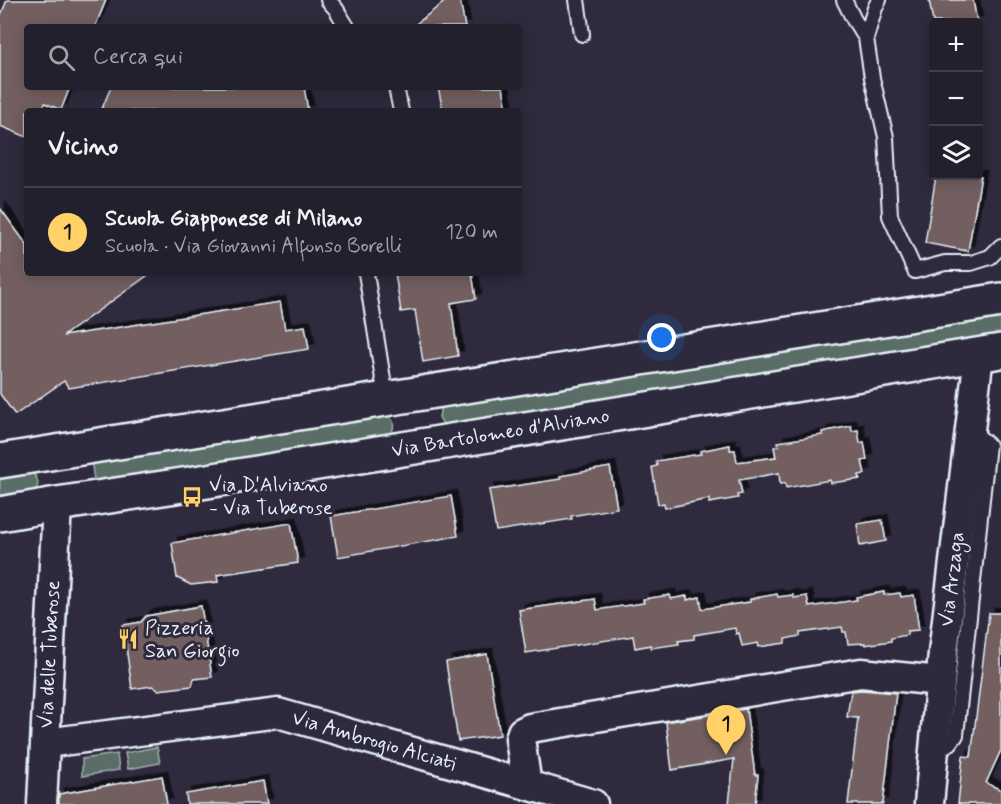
<!DOCTYPE html>
<html lang="it">
<head>
<meta charset="utf-8">
<style>
  :root { --surface:#23202e; --page:#2b2836; --text:#f1f3f6; --muted:#a3a3aa; --line:#403e4a; --accent:#ffd166 }
  body { margin:0; font-family:Mynerve,sans-serif; background:var(--page); color:var(--text) }
  .controls { position:absolute; right:18px; top:18px; display:grid; overflow:hidden; border-radius:6px; box-shadow:0 3px 15px #0003 }
  .controls button { width:54px; height:54px; display:grid; place-items:center; padding:0; border:0; border-bottom:2px solid var(--line); background:var(--surface); color:var(--text); font:30px sans-serif }
  .you { position:absolute; left:662px; top:338px; width:21px; height:21px; margin:-15px; border:4px solid #fff; border-radius:50%; background:#1a73e8; box-shadow:0 0 0 9px #1a73e833 }
  .badge { display:grid; place-items:center; width:39px; height:39px; border-radius:50%; background:var(--accent); color:#111; font-size:20px; font-weight:700 }
  .pin { position:absolute; translate:-50% -50px; filter:drop-shadow(0 2px 3px #0008) }
  .pin::after { content:''; position:absolute; top:32px; width:21px; height:18px; background:inherit; clip-path:polygon(0 0,100% 0,50% 100%) }
  .list { margin:0; padding:0; list-style:none }
  h2 { display:flex; justify-content:space-between; align-items:center; height:78px; margin:0; padding:0 24px; font-size:26px }
  h2 small { font-size:20px; font-weight:400; color:var(--muted) }
  .list li { display:grid; grid-template-columns:39px 1fr auto; gap:18px; align-items:center; box-sizing:border-box; height:90px; padding:0 24px; border-top:2px solid var(--line) }
  .list b { display:block; font-size:22px; white-space:nowrap }
  .list p { margin:0; font-size:20px; white-space:nowrap; color:var(--muted) }
  .list em { font-size:20px; font-style:normal; color:var(--muted) }
  .icon { flex:none; width:33px; height:33px; fill:none; stroke:currentColor; stroke-width:2; stroke-linecap:round; stroke-linejoin:round }
  .map { position:relative; flex:none; width:1001px; height:804px; overflow:hidden }
  .search { position:absolute; background:var(--surface); box-shadow:0 3px 15px #0003; left:24px; top:24px; width:498px; height:66px; display:flex; align-items:center; gap:15px; box-sizing:border-box; padding:0 21px; border-radius:6px; color:var(--muted); font-size:22px }
  .panel { position:absolute; background:var(--surface); box-shadow:0 3px 15px #0003; left:24px; top:108px; width:498px; height:168px; border-radius:6px }
  .map>svg:first-child { display:block }
  .green { fill:#5a6d66; stroke:#a1afaf; stroke-width:1.5 }
  .building { fill:#735f60; stroke:#e8f1f8; stroke-width:1.5; filter:url(#shadow) }
  .lines { fill:none; stroke-linecap:round; stroke-linejoin:round }
  .lane-casing { stroke:#e8f1f8; stroke-width:18 }
  .street-casing { stroke:#e8f1f8; stroke-width:33 }
  .secondary-casing { stroke:#e8f1f8; stroke-width:38 }
  .lane { stroke:#2f2a3d; stroke-width:14 }
  .street { stroke:#2f2a3d; stroke-width:28 }
  .secondary { stroke:#2f2a3d; stroke-width:33 }
  .labels { text-anchor:middle; dominant-baseline:central; stroke-width:6; stroke-linejoin:round; paint-order:stroke }
  .street-label { font-size:20px; fill:#e8f1f8; stroke:#2f2a3d }
  .poi-label { font-size:20px; fill:#e8f1f8; stroke:#2f2a3d; text-anchor:start }
</style>
</head>
<body>
<div class="map">
<svg width="1001" height="804" viewBox="0 0 1001 804">
  <defs>
    <filter id="shadow"><feDropShadow dx="5.5" dy="-5.5" stdDeviation="0" flood-color="#0009"/></filter>
  </defs>
  <rect width="100%" height="100%" fill="#2f2a3d"/>
  <filter id="ink" filterUnits="userSpaceOnUse"><feTurbulence type="fractalNoise" baseFrequency=".0167" numOctaves="2"/><feDisplacementMap in="SourceGraphic" scale="12" xChannelSelector="R" yChannelSelector="G"/><feConvolveMatrix kernelMatrix="1 2 1 2 8 2 1 2 1" color-interpolation-filters="sRGB"/></filter>
  <g filter="url(#ink)">
    <g class="green">
      <path d="M1001,310V339L444,426L439,417L441,406Z"/>
      <path d="M388,414C395,421 395,429 389,437L95,487L91,459Z"/>
      <path d="M29,471C40,477 40,486 33,495L0,502V474Z"/>
      <path d="M157,747L160,763L128,769L125,753Z"/>
      <path d="M117,754L119,770L82,776V759Z"/>
    </g>
    <g class="building">
      <path d="M7,0H106L95,27H27V87H70L61,110L45,103L41,111H27V137L0,126V17Z"/>
      <path d="M447,0H460L465,27H412Z"/>
      <path d="M929,0H973L977,22H933Z"/>
      <path d="M111,87H304L308,111H101Z"/>
      <path d="M438,87H503L507,111H443Z"/>
      <path d="M936,176H981L968,251L925,243Z"/>
      <path d="M0,208L27,245V273H151L63,336L280,302L285,329L305,326L309,349L69,388L64,381L15,415L0,394Z"/>
      <path d="M395,273H472L476,299L451,303L458,356L423,362L415,310L401,312Z"/>
      <path d="M851,426L852,431L858,430L860,443L864,442L867,460L862,461L865,474L859,475L860,479L831,483L830,480L786,488L785,483L780,484L779,473L739,480L742,494L737,495L738,498L709,503V499L665,508L664,503L658,504L652,467L657,466L656,461L701,454L700,451L730,445V450H735L737,462L776,457L774,447L779,446L778,442L823,435L822,432Z"/>
      <path d="M610,467L617,508L571,516L572,519L496,531L489,490L561,479L560,476Z"/>
      <path d="M451,496L458,536L338,557L331,516Z"/>
      <path d="M882,520L886,541L860,546L857,524Z"/>
      <path d="M291,523L298,563L217,575L218,582L191,585L177,578L172,543Z"/>
      <path d="M884,592V595L900,593L901,597L914,595L919,630L907,631V635L891,638V641L865,645V643L848,644L846,632H843L842,627L800,633V636L785,639V643L759,647L758,643L742,646L739,633L736,634L735,628L694,635V639L678,641L679,644L651,648V645L635,648L633,636L526,653L519,610L595,599L597,610L644,603L643,599L670,595L671,599L687,596V600L700,597L702,609L750,602V599L777,594L778,597L793,595L794,598L807,596L809,607L857,600L856,597Z"/>
      <path d="M201,606L212,677L194,679L192,686L158,690L152,686L132,689L123,625L141,622L146,616Z"/>
      <path d="M989,613H1001V750L986,783L1001,790V804H958L963,756L971,757Z"/>
      <path d="M487,654L500,735L458,741L446,662Z"/>
      <path d="M862,690L896,693L883,804H848L858,718L847,717L851,691Z"/>
      <path d="M746,709L755,775H758L755,804H729L734,759L672,770L666,722Z"/>
      <path d="M162,776L167,804H59V794Z"/>
      <path d="M263,781L267,804H187L186,794Z"/>
    </g>
    <g class="lines">
      <g class="lane-casing">
        <g id="lane">
          <path d="M328,0L336,9L347,27"/>
          <path d="M577,0L582,34"/>
          <path d="M844,0L854,20L866,38"/>
          <path d="M879,0L875,8L866,38L872,78L886,137L890,216L915,271L945,263H971L990,257L1001,246"/>
          <path d="M396,87L401,111"/>
          <path d="M366,273L386,398"/>
          <path d="M934,751L950,743L956,735L988,445L971,430"/>
        </g>
      </g>
      <g class="street-casing">
        <g id="street">
          <path id="s1" d="M46,743L278,713L593,804"/>
          <path d="M527,785L520,739L522,732L530,728L861,673L940,681"/>
          <path id="s2" d="M42,804L57,504"/>
          <path id="s3" d="M929,804L943,653L979,355"/>
        </g>
      </g>
      <g class="secondary-casing">
        <g id="secondary">
          <path d="M0,461L1001,300"/>
          <path id="s4" d="M0,514L57,504L189,484L1001,351"/>
        </g>
      </g>
      <use href="#lane" class="lane"/>
      <use href="#street" class="street"/>
      <use href="#secondary" class="secondary"/>
    </g>
  </g>
  <defs>
    <g id="bus-bare" transform="scale(1.62)"><path d="M-5-6H5V4H4V6H2V4H-2V6H-4V4H-5ZM-3.5-4V0h7V-4ZM-3.5 1.2v1.5H-2V1.2ZM2 1.2v1.5H3.5V1.2Z" fill="#ffd166" stroke="#2f2a3d" stroke-width="2.5" paint-order="stroke"/></g>
    <g id="restaurant-bare" transform="scale(1.62)"><path d="M-5-6h1v4h1v-4h1v4h1v-4h1v5L-1.5 .5V6h-2V.5L-5-1ZM5-6V6H3V1.5H1.5Q1.5-4 5-6Z" fill="#ffd166" stroke="#2f2a3d" stroke-width="2.5" paint-order="stroke"/></g>
  </defs>
  <g fill-rule="evenodd">
    <use href="#bus-bare" x="192" y="497"/>
    <use href="#restaurant-bare" x="128" y="639"/>
  </g>
  <g class="labels">
    <g class="street-label">
      <text stroke="none"><textPath href="#s4" startOffset="507">Via Bartolomeo d'Alviano</textPath></text>
      <text stroke="none"><textPath href="#s3" startOffset="226">Via Arzaga</textPath></text>
      <text stroke="none"><textPath href="#s2" startOffset="150">Via delle Tuberose</textPath></text>
      <text stroke="none"><textPath href="#s1" startOffset="334">Via Ambrogio Alciati</textPath></text>
    </g>
    <g class="poi-label">
      <text x="209" y="485">Via D'Alviano<tspan x="209" dy="23">- Via Tuberose</tspan></text>
      <text x="145" y="628">Pizzeria<tspan x="145" dy="23">San Giorgio</tspan></text>
    </g>
  </g>
</svg>
<div class="controls">
<button>+</button>
<button>−</button>
<button><svg class="icon" aria-label="layers" viewBox="0 0 24 24"><path d="M12 4l9 5-9 5-9-5zM3 14l9 5 9-5"/></svg></button>
</div>
<div class="you"></div>
<div class="pin badge" style="left:726px;top:755px">1</div>
<div class="search"><svg class="icon" aria-label="search" viewBox="0 0 24 24"><circle cx="10" cy="10" r="6"/><path d="M15 15l6 6"/></svg>Cerca qui</div>
<section class="panel">
<h2>Vicino<small></small></h2>
<ul class="list">
<li><span class="badge">1</span><div><b>Scuola Giapponese di Milano</b><p>Scuola · Via Giovanni Alfonso Borelli</p></div><em>120 m</em></li>
</ul>
</section>
</div>
</body>
</html>
